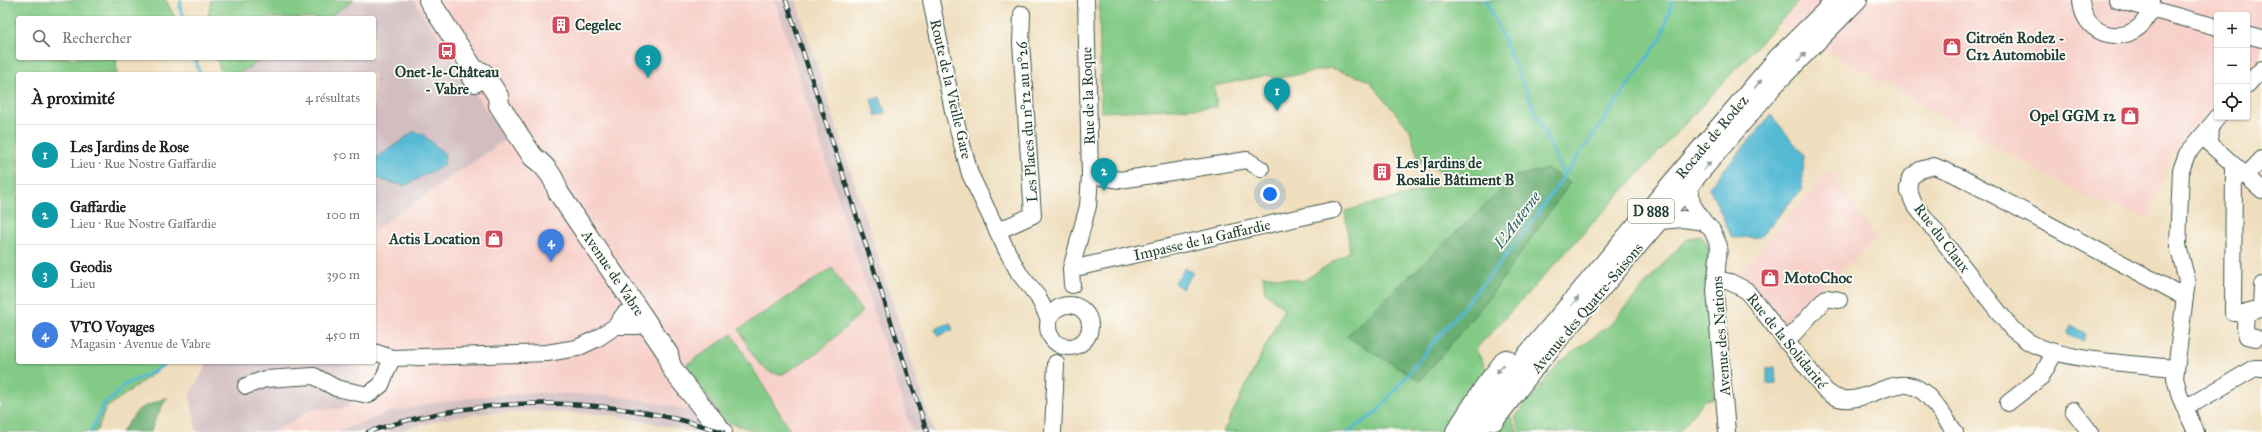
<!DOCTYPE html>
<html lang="fr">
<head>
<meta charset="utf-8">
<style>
  :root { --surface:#fff; --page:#f6f6f6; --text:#202124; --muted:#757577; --line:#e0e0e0; --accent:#db2777 }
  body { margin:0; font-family:"IM FELL Great Primer",serif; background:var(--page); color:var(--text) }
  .controls { position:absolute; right:12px; top:12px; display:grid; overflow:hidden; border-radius:4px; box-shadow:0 1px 3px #0004 }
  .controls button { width:36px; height:36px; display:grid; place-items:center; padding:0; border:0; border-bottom:1px solid var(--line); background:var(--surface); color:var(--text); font:20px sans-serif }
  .you { position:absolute; left:1270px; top:194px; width:14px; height:14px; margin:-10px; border:3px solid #fff; border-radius:50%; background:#1a73e8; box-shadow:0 0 0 6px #1a73e833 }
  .badge { display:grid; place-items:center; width:26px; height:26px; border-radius:50%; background:var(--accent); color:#fff; font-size:13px; font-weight:700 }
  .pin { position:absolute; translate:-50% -33px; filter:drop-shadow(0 1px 2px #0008) }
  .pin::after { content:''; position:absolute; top:21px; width:14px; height:12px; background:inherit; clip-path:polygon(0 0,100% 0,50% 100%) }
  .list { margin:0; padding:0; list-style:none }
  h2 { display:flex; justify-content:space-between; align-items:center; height:52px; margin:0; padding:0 16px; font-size:17px }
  h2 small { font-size:13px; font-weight:400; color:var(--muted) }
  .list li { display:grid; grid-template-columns:26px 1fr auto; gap:12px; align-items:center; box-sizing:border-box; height:60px; padding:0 16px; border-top:1px solid var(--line) }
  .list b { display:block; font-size:15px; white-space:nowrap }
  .list p { margin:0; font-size:13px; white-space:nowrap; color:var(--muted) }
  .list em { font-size:13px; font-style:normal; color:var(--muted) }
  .icon { flex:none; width:22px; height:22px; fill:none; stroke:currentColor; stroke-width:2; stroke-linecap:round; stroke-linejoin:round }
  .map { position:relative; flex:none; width:2262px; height:432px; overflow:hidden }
  .search { position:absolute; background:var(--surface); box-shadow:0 1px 3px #0004; left:16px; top:16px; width:360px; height:44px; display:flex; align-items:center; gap:10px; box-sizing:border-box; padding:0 14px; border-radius:4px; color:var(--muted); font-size:15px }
  .panel { position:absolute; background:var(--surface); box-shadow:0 1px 3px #0004; left:16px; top:72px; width:360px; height:292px; border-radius:4px }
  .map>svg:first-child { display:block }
  .built { fill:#f7d0c9 }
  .industrial { fill:#d2bec1 }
  .green { fill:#83ca86; stroke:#51845d }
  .forest { fill:#6aae73; stroke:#447654 }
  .water { fill:#55bad4; stroke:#3a7c84 }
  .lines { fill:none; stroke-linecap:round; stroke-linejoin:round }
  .stream { stroke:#55bad4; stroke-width:3 }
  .minor-casing { stroke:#3e5549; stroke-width:18 }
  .major-casing { stroke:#3e5549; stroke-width:22 }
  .highway-casing { stroke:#3e5549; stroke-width:24 }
  .minor { stroke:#fff; stroke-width:16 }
  .major { stroke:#fff; stroke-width:20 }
  .highway { stroke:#fff; stroke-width:22 }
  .rail-casing { stroke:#1f3d34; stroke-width:4.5 }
  .rail { stroke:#fdfcf7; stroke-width:3; stroke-dasharray:9; stroke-linecap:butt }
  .oneway { fill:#8f9e9a }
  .labels { text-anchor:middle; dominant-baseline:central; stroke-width:3.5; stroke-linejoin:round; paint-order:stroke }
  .shield { fill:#fdfcf7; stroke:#62766e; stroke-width:1 }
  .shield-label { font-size:14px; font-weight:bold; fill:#1f3d34 }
  .poi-label { font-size:15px; font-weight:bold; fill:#1f3d34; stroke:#fdfcf7; text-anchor:start }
  .street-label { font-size:15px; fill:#1f3d34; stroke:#fdfcf7 }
  .water-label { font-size:16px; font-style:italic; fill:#2f6264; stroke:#fdfcf7 }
</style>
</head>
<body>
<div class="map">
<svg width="2262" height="432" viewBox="0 0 2262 432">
  <rect width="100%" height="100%" fill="#fdfcf7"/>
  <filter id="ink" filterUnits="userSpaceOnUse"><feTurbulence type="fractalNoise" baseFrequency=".025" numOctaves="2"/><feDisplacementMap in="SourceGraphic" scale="8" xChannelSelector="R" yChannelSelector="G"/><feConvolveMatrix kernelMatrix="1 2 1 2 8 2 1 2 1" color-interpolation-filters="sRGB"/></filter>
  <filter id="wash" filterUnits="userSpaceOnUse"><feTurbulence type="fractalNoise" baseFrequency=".012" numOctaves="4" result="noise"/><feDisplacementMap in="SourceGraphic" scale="16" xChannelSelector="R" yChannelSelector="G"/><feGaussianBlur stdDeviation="0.9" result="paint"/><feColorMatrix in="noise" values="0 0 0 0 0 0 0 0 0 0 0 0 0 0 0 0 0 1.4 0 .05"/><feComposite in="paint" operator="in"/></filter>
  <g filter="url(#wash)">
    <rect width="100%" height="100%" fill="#efdebd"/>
    <g class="built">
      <path d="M414,0H775L912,432H758L654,402L390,412L336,432H197L190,395L208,362H374V230L505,140Z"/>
      <path d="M1800,0H2262V55L2247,71V15H2217V103L2173,150L2148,218L2088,198L1777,23Z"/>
      <path d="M1829,170L1876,239L1830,280L1789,326L1738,275Z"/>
    </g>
    <g class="industrial">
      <path d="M354,0H414L505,140L374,230V74H238L264,58H374V18H327Z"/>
      <path d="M775,0H796L934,432H912Z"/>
      <path d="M208,362H352L363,366L348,408L312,409L273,432H197L190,395Z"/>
      <path d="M537,393L609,395L654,402L701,414L713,432H695L613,415L533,411L485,413L444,419L394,432H336L390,412L435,403L486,396Z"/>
    </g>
    <g class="green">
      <path d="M0,0H166L175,18H18V58H116L117,74H18V362H169L106,408L96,432H0Z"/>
      <path d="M211,0H354L327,18H208Z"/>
      <path d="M1099,0H1800L1476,349L1518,432H1223L1284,309L1265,292L1263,275L1303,281L1350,251L1345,211L1462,180L1419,162L1410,130L1368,80L1331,68L1275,79L1268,75L1214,86L1217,107L1101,112Z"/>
      <path d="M217,58H264L238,74H221Z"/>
      <path d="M1700,236C1713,246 1709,258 1707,273L1714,399L1704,400L1679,432H1520L1515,417L1561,361L1610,325L1670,256L1688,239Z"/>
      <path d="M832,268L862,312L820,351L783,374C759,376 748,346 739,329Z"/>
      <path d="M732,334L791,432H758L724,421L686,365Z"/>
    </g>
    <g class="forest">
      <path d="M1548,169L1570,183L1489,298L1420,381L1346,336L1516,176Z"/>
      <path d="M167,397L154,422L151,432H121L139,409Z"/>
    </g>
    <g class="water">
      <path d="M880,97L885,113L876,116L871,100Z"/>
      <path d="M1771,115L1804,155L1802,189L1760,237L1732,238L1709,187Z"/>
      <path d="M413,132L421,133L445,154L444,165L404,186C396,183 380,181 374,176V160Z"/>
      <path d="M1185,268L1193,273L1182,289L1174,283Z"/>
      <path d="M950,323L953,330L938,336L935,329Z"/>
      <path d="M2071,326L2085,333L2083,342L2067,333Z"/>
      <path d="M1775,367L1776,383L1767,384V368Z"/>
    </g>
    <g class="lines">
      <g class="stream">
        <path d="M181,0C179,8 180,12 186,18"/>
        <path d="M1486,0L1564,176"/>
        <path d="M195,58L200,74"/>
        <path d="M91,432L104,404L113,398L124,385L153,372L168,362"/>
        <path d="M1348,432L1376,413L1522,236L1662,37L1672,0"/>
      </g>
    </g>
  </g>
  <g filter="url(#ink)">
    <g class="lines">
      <g class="minor-casing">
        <g id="minor">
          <path d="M931,0L953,111L970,174L1007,251L1019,273L1038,297L1049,319"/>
          <path d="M2081,0C2084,47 2148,47 2152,0"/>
          <path d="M2117,0L2217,27"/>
          <path d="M2247,35L2262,39"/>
          <path d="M2247,85L2262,69"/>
          <path d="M2211,126L2210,144L2262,190"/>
          <path d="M2234,166L2233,313H2246L2261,309L2262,285"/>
          <path d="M1090,175L1120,180L1247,160L1261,169"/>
          <path d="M2246,176L2262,159"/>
          <path d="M1661,221L1683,219L1704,222L1692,204L1690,186"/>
          <path d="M1704,222L1712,230L1719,246L1715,291L1727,432"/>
          <path d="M998,231L1033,215L1021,43L1022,14"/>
          <path d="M1071,269L1333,210"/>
          <path d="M1716,279L1730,282L1746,290L1825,390C1829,393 1833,397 1838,398C1867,406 1895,371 1922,391C1934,400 1946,420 1955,432"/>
          <path d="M1072,285L1071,269L1088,206L1090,175L1086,0"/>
          <circle cx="1069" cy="326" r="21"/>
          <path d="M2246,313L2245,328L2247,336L2256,338"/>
          <path d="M616,326H638L646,321"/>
          <path d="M1786,342L1826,298L1839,300"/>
          <path d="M374,352L392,358L547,353L577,348L598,338L616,326L624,314L637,307"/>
          <path d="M2176,368C2137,364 2061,361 2029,342C2023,338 2018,333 2012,329L1914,204L1908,189L1910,178L1920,170L1934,166L1960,177L2185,297"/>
          <path d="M246,386L265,379L314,376L336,388L368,395L381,385L392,358"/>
          <path d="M2008,403L2041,377L2055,352"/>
          <path d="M2184,406L2196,402L2255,368H2262"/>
          <path d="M2073,410L2090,432"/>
          <path d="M1495,422L1540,363L1774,87L1859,0"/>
          <path d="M1053,432L1056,363"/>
          <path d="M2196,432L2180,397L2175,378L2187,280L2178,246L2181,170L2187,154L2218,117"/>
        </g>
      </g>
      <g class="major-casing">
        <g id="major">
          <path d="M429,0L474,70L472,78L475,82"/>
          <path d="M474,70L483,73L498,96L499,105L533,157C545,165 555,178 558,192L668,354L670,364L675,373L722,432"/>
        </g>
      </g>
      <g class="highway-casing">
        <g id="highway">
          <path d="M1457,432L1486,387L1506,361"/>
          <path d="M1475,432L1522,363L1667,191L1779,59L1839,0"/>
        </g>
      </g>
      <use href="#minor" class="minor"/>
      <use href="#major" class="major"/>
      <use href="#highway" class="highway"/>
      <g class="rail-casing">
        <g id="rail">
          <path d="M786,0L927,432"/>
          <path d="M368,432C483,393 608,395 723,432"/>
        </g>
      </g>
      <use href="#rail" class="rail"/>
    </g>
    <defs><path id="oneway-solid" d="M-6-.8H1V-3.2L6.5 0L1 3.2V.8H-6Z"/></defs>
    <g class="oneway">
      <use href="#oneway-solid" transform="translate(1802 57) rotate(-47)"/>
      <use href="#oneway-solid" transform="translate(1758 84) rotate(-49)"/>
      <use href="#oneway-solid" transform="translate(1707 166) rotate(-50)"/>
      <use href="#oneway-solid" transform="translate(1575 301) rotate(-50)"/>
      <use href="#oneway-solid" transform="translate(1500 369) rotate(128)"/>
    </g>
  </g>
  <defs>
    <g id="building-square" transform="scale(1)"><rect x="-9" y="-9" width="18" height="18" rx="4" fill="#d1495b" stroke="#fdfcf7"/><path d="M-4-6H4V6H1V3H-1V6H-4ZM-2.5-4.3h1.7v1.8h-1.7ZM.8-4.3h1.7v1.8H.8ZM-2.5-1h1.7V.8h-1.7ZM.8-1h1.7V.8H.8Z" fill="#fff"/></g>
    <g id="shop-square" transform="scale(1)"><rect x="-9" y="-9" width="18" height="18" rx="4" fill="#d1495b" stroke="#fdfcf7"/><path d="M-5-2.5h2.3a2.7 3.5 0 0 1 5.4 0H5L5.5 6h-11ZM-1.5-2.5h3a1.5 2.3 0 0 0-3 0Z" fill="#fff"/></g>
    <g id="bus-square" transform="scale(1)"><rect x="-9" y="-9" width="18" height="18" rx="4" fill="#d1495b" stroke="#fdfcf7"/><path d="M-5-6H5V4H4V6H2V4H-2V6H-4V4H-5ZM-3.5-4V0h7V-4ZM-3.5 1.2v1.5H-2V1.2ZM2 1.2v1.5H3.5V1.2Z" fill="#fff"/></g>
  </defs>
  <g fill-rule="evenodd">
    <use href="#building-square" x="561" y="25"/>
    <use href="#shop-square" x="1952" y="47"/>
    <use href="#bus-square" x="447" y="51"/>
    <use href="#shop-square" x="2130" y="116"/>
    <use href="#building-square" x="1382" y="172"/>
    <use href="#shop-square" x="494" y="239"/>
    <use href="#shop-square" x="1770" y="278"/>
  </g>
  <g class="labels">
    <rect class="shield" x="1628" y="199" width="46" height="24" rx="3"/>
    <g class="shield-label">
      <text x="1651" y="211">D 888</text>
    </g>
    <g class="poi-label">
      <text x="575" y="25">Cegelec</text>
      <text x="1966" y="38">Citroën Rodez -<tspan x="1966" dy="17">C12 Automobile</tspan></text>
      <text x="447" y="72" text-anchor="middle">Onet-le-Château<tspan x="447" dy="17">- Vabre</tspan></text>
      <text x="2116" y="116" text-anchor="end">Opel GGM 12</text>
      <text x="1396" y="163">Les Jardins de<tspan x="1396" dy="17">Rosalie Bâtiment B</tspan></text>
      <text x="480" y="239" text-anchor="end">Actis Location</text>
      <text x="1784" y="278">MotoChoc</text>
    </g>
    <g class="street-label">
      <text transform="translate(951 89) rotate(77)">Route de la Vieille Gare</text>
      <text transform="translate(1088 96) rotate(-92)">Rue de la Roque</text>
      <text transform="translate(1027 122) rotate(-94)">Les Places du n°12 au n°26</text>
      <text transform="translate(1712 137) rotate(-50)">Rocade de Rodez</text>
      <text transform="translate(1942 238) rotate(53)">Rue du Claux</text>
      <text transform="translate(1202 240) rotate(-13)">Impasse de la Gaffardie</text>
      <text transform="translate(613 273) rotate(56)">Avenue de Vabre</text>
      <text transform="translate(1587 308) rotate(-50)">Avenue des Quatre-Saisons</text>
      <text transform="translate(1721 336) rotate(-94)">Avenue des Nations</text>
      <text transform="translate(1787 341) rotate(51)">Rue de la Solidarité</text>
    </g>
    <g class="water-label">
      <text transform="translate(1517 220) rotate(-53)">L'Auterne</text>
    </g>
  </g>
</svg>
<div class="controls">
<button>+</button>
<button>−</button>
<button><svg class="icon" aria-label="locate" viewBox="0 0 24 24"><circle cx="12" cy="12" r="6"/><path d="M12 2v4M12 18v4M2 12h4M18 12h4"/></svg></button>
</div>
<div class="you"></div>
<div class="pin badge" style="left:1277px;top:111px;background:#0f9aa8">1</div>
<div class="pin badge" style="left:1104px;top:191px;background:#0f9aa8">2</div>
<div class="pin badge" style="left:648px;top:78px;background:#0f9aa8">3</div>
<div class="pin badge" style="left:551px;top:262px;background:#3f7fe0">4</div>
<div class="search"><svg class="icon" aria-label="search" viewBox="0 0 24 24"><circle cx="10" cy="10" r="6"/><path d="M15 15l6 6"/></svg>Rechercher</div>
<section class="panel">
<h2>À proximité<small>4 résultats</small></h2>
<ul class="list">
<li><span class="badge" style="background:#0f9aa8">1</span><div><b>Les Jardins de Rose</b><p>Lieu · Rue Nostre Gaffardie</p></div><em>50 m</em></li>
<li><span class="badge" style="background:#0f9aa8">2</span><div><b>Gaffardie</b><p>Lieu · Rue Nostre Gaffardie</p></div><em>100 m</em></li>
<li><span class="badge" style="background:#0f9aa8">3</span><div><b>Geodis</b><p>Lieu</p></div><em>390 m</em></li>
<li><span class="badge" style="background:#3f7fe0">4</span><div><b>VTO Voyages</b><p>Magasin · Avenue de Vabre</p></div><em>450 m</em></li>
</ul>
</section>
</div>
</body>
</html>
